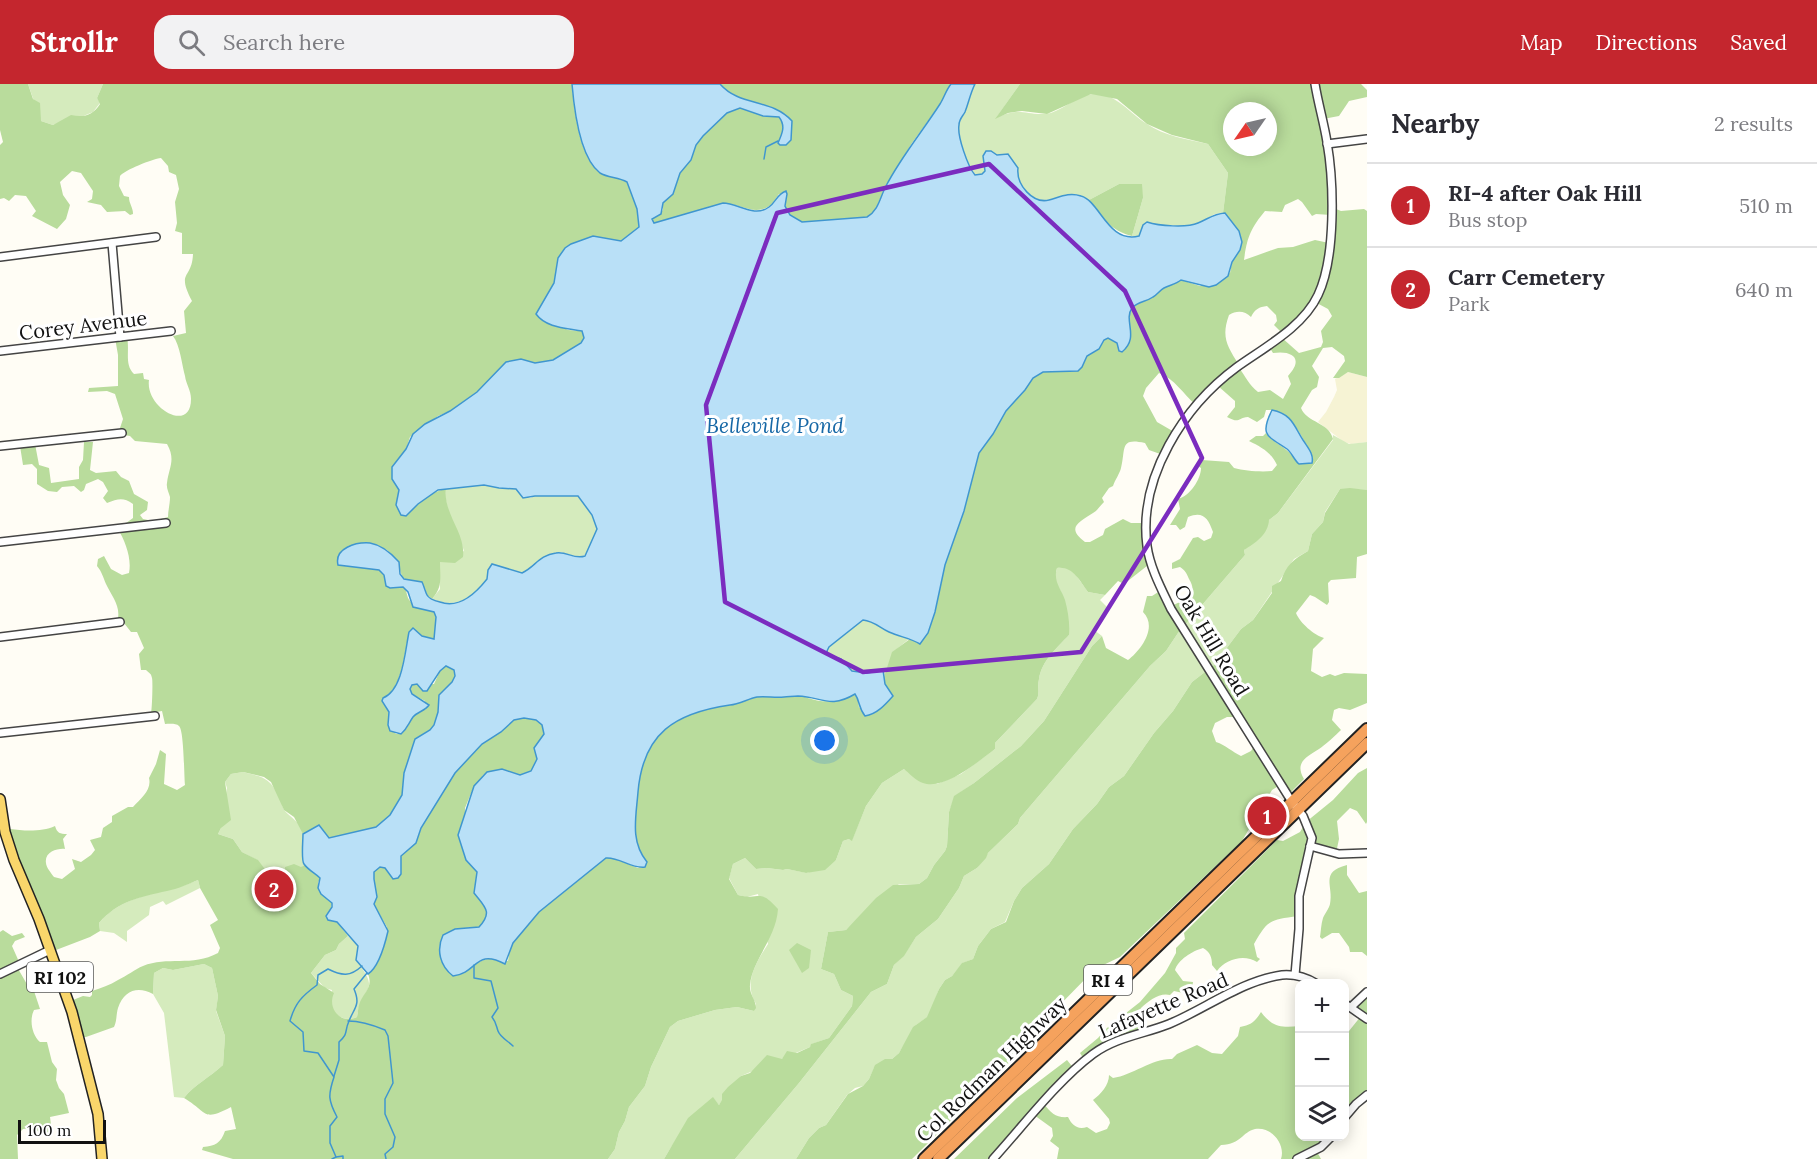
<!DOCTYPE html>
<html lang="en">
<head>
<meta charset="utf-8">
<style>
  :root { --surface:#fff; --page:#f2f2f3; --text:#2b2b33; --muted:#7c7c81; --line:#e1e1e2; --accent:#c4262e }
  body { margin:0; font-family:Lora,serif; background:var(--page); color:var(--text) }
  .controls { position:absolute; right:18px; bottom:18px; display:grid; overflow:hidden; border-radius:12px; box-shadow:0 3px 15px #0003 }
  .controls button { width:54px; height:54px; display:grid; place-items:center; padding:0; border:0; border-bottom:2px solid var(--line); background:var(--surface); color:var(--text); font:30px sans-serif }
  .compass { position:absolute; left:1223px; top:18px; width:54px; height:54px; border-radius:50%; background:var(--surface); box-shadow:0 3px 15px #0003; rotate:236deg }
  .scale { position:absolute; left:18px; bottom:15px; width:88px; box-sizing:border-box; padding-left:6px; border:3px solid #111; border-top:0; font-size:16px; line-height:21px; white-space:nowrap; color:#111; -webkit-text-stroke:4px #fff; paint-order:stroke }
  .you { position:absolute; left:825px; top:657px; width:21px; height:21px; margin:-15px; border:4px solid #fff; border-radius:50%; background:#1a73e8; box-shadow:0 0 0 9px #1a73e833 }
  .badge { display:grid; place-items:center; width:39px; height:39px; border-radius:50%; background:var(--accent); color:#fff; font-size:20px; font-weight:700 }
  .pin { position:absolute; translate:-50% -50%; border:3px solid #fff; box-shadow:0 2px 6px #0006 }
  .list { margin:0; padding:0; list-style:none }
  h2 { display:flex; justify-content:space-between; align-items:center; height:78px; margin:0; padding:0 24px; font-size:26px }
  h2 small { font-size:20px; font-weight:400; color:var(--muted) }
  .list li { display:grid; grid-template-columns:39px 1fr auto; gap:18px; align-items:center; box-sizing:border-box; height:84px; padding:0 24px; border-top:2px solid var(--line) }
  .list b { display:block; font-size:22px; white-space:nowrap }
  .list p { margin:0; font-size:20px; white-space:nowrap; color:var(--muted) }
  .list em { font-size:20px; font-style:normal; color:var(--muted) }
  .icon { flex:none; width:33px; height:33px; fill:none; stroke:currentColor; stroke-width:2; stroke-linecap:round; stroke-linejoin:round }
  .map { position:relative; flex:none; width:1367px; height:1075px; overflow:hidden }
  header { display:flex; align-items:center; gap:36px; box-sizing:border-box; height:84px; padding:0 30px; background:var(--accent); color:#fff }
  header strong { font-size:28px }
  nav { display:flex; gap:33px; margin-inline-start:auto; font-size:21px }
  .search { width:420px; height:54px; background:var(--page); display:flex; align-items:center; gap:15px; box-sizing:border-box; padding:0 21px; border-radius:18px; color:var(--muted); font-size:22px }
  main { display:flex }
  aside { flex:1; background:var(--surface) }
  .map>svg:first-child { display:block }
  .farmland { fill:#f6f3d4 }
  .green { fill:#d5ebbd }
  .forest { fill:#b9dc9c; fill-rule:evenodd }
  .water { fill:#b9e0f7; stroke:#3f96cf; stroke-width:1.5 }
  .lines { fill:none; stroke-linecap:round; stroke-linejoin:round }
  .stream { stroke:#3f96cf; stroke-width:1.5 }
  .minor-casing { stroke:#444; stroke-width:10 }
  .major-casing { stroke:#222; stroke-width:12 }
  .highway-casing { stroke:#222; stroke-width:14 }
  .minor { stroke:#fff; stroke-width:7 }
  .major { stroke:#f9d66b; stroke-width:9 }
  .highway { stroke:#f5a25d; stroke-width:10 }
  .marked { fill:none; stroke:#7b2cbf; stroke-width:4.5; stroke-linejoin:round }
  .labels { text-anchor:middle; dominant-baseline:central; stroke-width:6; stroke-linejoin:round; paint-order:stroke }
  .shield { fill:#fff; stroke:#585858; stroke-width:1.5 }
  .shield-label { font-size:18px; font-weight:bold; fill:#111 }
  .street-label { font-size:20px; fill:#111; stroke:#fff }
  .water-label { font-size:21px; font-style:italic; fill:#1768a6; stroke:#fff }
</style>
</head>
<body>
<header>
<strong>Strollr</strong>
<div class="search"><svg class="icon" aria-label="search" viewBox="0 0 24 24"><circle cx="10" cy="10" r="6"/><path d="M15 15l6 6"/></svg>Search here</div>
<nav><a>Map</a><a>Directions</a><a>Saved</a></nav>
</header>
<main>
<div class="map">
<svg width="1367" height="1075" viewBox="0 0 1367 1075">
  <rect width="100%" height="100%" fill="#fffdf5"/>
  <path class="farmland" d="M1348,288L1367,293V358L1351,360L1344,358L1318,338L1326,328L1334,313L1337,306L1335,295Z"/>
  <g class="green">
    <path d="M28,0H103L97,14L100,19L93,28L81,33L60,38L53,41L41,37Z"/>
    <path d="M975,0H1020L996,34C1021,23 1023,31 1045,30C1061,29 1076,11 1092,10C1117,9 1128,28 1147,40C1164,52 1187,55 1208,60L1228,89L1223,129L1215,130L1199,139L1187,143L1170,141H1143L1139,152H1132L1143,114L1119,100L1089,116C1069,103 1050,122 1035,114C1025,108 1023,101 1016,92C1010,85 1003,78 996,72H983L985,87L982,90L976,91C968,83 957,52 959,41C959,36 963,32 965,28C969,18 970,10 975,0Z"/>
    <path d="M1333,351L1349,360L1367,358V406L1340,405L1325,428L1323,438L1312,450L1308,467L1294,475L1253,536L1241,545L1214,581L1192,598L1173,627L1154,649L1124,692L1109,703L1097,720L1073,745L1049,780L1022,804L1014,817L1005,838L991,845L978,862L973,875L963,879L952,892L945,896L939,905L929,932L916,941L899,969L892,975L874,984L869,995L863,1002L855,1004L847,1011L826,1041L819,1044L809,1054L796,1075H735L799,999L871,908L887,900L894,881L904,871L916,853L938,835L959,804L964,792L977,784L988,769L1018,740L1020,734L1150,582L1166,567L1178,549L1245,471L1244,466L1269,436L1278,429L1333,356Z"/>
    <path d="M484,401L499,404L516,405L530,414L535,412H578L592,431L597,445C587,471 590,478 561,468L532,481L530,486L522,489L492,481L488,486L487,495C471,515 458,525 432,515L440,505L439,477L464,467C458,446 443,427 446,405Z"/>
    <path d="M1065,483L1073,487L1088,508L1105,511L1100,516L1108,524L1094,546L1102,552L1092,562L1044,637L1021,662L974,699L955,712L949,728L947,762L945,767L934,781L927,794L919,800H899L846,846L828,848L821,885L834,890L841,906L853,912L852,922L829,954L812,960L810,963L741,992L719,1021L713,1014C694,1032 677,1052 664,1075H608L615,1065L619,1048L625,1037L629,1023L645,1002L651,983L670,943L678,937L715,926L737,923L754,927L756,920C743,899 756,879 768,860L758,810L747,813L738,811L729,794L733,780L745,774L756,785L767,784L783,786L787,785L807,789L836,776L843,757L849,755L852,756L866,722L882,699L904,685L937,700L961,690L995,665V659L1037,615C1040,608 1037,603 1039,595C1042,576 1057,564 1069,551L1061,507L1056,500L1055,493L1057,484Z"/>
    <path d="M863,536L874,538L886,547L909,555L893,568L884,593L883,586L867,589L852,587L841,575L828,571L826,567L829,563Z"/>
    <path d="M243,688C264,693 270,694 280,714C282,718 282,723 285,727C291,734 300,738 303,748C306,759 300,772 305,781L302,783H285V799L276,800L257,776L242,768L233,755L218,750L221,744L227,704L225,698L231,690Z"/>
    <path d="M198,796L200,804L166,821L163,817L150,823L149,831L127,847V858L114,849L100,847L99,839C125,808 164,811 198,796Z"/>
    <path d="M348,852L358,862L356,876C382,910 362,899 357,933C348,938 334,933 331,922C330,917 331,911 332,906L325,904L311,889L325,871L336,866L339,860Z"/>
    <path d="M204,880L212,884L218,912L216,927L225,952L223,981C210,993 194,1001 184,1014L174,1013L164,929L153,910L154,889L163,884L173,886Z"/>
  </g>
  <g class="forest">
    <path d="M0,0H28L33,15L40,19L41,37L53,41L71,31C84,34 93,31 100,20L97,14L103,0H572C574,25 579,73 600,89C608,94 618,93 627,98L637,125L639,143L621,157L593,152L558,174L554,199L536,230L568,246L582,247L584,254C576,267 551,280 535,279C532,279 529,277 525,276L489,297L477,308L450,327L438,332L410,353L406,365L392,383V395L399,406L396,421L406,432C417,421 430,407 446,405C443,430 466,449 463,473L455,479L440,478C440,493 443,503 432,515L427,511L425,504C408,497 400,498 399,478L387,466L369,459L338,481L379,486L384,491L390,504L403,502C408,508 406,512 410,517C415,525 426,526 434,528L436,533L434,556L422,552L413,544L409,548C405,567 402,606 383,614L389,628L388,641L396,650C408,649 407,641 413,633C416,629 422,627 426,625L425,617L412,610L410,605L412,601L434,600L440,587L446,581L454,586L455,592L452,598L439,611L438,628L434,641L430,646L415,655L404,689L402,711L390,731L376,743L329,754L319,741L303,750L294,733L284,726L271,698L264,693L243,688L231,690L225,698L231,736L221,744L218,750L233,755L242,768L258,776L276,800L285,799V783L294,780L301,783L305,781L320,794L318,799L321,810L332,819L328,836L336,837L348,852L339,860L336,866L325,871L311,889L320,900L334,909C327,924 340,941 357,933C358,928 358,923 360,918C365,907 373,903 368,890C381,882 384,858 387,843L373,819C376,807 373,799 374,788L380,783L385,784L393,795L398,794L401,790V772L416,759L421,744L455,689L482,660L501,648L514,636L524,634L536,636L542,641L544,650L535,664L537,674L531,687L520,691L502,685L483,691L480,697L474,702L465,724L466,776L477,788L474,809C485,823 493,828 479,843L455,845L460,891C483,876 480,872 508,877L510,865L513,859L539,828L606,774H613L638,784L647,778C630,758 636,733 638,708C643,649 675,629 730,621C739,620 748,615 757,613C766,612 775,614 784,613C788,613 793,612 798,612C805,612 812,616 820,617C831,618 845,616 855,610L858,614L859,624L885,600L884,593L892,568L910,555L913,556L935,528L945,481L964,427L979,369L993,350L1006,327L1025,306L1033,294L1043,288L1078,287L1082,283L1087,272L1099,265L1104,256L1108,254L1117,259L1119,267L1122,268C1139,253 1123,236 1133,224C1138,217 1146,217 1153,213C1157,210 1160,206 1164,204C1170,201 1176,200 1181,196L1200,202L1230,189L1232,178L1240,166L1223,129L1228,89L1208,60L1172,51L1147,40L1117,15L1091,10L1047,30L1022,27L1008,29L995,35L1020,0H1361L1367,6V13L1349,17L1339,32L1323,35L1331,123L1341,127L1364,125L1367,127V293L1348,288L1339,294H1333L1345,277L1344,272L1332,263L1323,264L1312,282L1319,293L1317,303L1312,306L1301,324C1307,339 1329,338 1333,355L1278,429L1269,436C1268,451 1255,459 1244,466L1245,471L1178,549L1166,567L1150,582L1020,734L1018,740L988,769L986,774L977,784L964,792L959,804L938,835L916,853L904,872L894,881L887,900L871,908L799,999L735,1075H664L688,1034L713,1013L719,1021L722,1016V1010L728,1003L741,992L750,989L767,971L782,975L787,967L797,969L810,963L811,960L829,954L852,922L853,912L841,906L834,890L821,885L828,848L846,846L876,814L893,801L919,800L927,794L934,781L945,767L947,762L949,728L954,712L974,699L1021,662L1044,637L1092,562L1102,552L1106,564L1128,576C1141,566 1158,543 1143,528L1147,512H1152L1163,505L1172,522C1185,515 1199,511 1189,495C1187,490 1185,486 1180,483L1172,485V479L1180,475L1193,454L1198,453L1204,457L1211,454L1213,448C1208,434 1203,427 1188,433L1185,443L1180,446L1176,441H1170L1180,425L1178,415C1190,412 1201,395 1201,384L1198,382L1202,376L1229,378L1234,384C1245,387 1261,388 1272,387L1277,381C1271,368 1261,363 1249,357L1256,352H1263L1266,349C1274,361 1287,362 1295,376L1312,370C1301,353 1291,324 1266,326L1264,333L1257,338L1248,333C1237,334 1240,340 1227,333L1235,323V317L1218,302L1196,321C1183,310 1175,295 1159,289L1146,304L1143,312L1157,338L1176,349L1163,371L1149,366L1145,359C1119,353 1126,365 1121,384C1120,389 1115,396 1113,402L1109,404L1102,414L1104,418C1100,422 1097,427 1093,429C1080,438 1065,443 1085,458H1090L1103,451L1105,445L1123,435L1131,439H1146L1152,478L1124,500L1118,497L1105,511L1088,508C1079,496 1073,482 1057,484C1053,498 1061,504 1065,516C1068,527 1070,540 1069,551C1057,564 1042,576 1039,595C1037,603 1040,608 1037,615L995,659V665C979,677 944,707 923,699C916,697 909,689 904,685L882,699L866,722L852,757L849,755L843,757L836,776L825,786L806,789L787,785L783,786L767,784L756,785L745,774L733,780L729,795L738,811C761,817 758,803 778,825C776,855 752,876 750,901C749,910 756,916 756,924L754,927L737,923L715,926L678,937L670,943L651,983L645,1002L629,1023L625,1037L619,1048L615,1065L608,1075H233L202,1066L203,1063C215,1062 221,1059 225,1047L236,1045L231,1023C202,1038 209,1029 184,1014C194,1001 210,993 223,981L225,952L216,926L218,912L212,884L204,880L173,886L163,884L154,889L153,910C138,902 124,906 118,924C116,931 117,937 114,943L86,953H82L73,919V916L83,912L90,913L92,911V907C101,904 110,901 118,896C127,892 135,885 143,882C167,872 192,883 218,869L220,864L210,841L218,836L200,804L198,796C188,800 178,805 167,807C140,813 118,817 99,839L100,847L90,853L56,866L16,771L10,748V745C24,747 42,748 55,742C57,749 60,750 67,750L63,755L65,765C58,764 44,768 46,779C46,783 51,789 54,793L62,795L75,785L72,775L81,778L91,771L95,766L90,756L101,753L103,744L112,738V732L128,723H133C141,714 152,706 149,694L156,680L160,666L166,670L164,700L177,706L185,701C184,691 184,646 179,642C176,639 169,640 165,640L162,627L151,629C152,626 153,597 152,594C151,589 150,590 146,586H141L139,570L144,564L137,548H131L124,539L117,538C122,523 112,513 106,500C103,493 102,488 97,482L98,475L104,472L111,485L122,491L129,489C132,474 125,457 118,445L133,434V420C123,413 118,415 107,419L103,414L108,407L103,398L98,395L86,400L84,406L81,408L74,402L62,403L57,408L48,407L37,400V385L32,380L23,381L20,362L35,360L39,381L49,384L51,399L79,395V383L83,376L84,358H93L90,386L96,389L116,387L121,393L129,397L134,410L148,418L147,426L140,431L143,435L153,437L168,433C168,427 170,420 170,413C169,409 166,404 167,399C169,383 176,376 167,360L135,357L130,352L118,350L123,335L115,310L107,307L88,308L89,304L118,302V271L115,254L127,253C130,267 124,280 134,290L143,289L144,295L149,296C145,324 191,350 191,315C191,306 186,300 185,292C182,281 180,261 173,252L186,249L184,227L192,217C176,186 192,196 193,170H182V149L175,147L177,139L175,118L179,105L176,91L169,88L168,82L161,74C152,75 125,86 120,92L119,102L124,112L129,113C129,120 133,123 133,130L130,131L125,127L107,128L101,121L87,118L92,115L93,107L81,89L72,87L60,98L63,111L70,121L66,135L57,145L32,132L36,127L26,112L15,111L9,117L4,114L0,115V61L3,58L0,46ZM1232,27H1268V63H1232ZM1298,115L1302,118L1312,132L1316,130L1331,131L1329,159L1315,156L1293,163L1278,164L1244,176C1247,153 1251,144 1265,127L1282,128L1285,121ZM1315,218L1328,225L1332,232L1321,247L1323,258L1321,263L1299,269L1281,253L1268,261L1273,269C1293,266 1304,275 1288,292L1291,300L1283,315L1270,306L1258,308C1249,301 1246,293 1239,284V281C1227,262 1221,253 1229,231C1237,226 1245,227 1251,233C1255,225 1259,223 1267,222L1276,231L1277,237L1274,241L1282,249Z"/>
    <path d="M720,0H951L941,19L912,59L885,103L874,129L867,133L802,138L790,131L785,122L787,110H779C774,117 771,123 763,125C749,129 739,119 726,120C711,120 700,127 686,131C675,134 665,135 654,139L652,135L663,126V119L673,110L680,89L691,76L696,61L703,52L727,29L740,24L763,32L779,33L782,38V50L792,38C771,14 740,23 720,0Z"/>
    <path d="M1119,100H1142L1143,114L1132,152C1111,147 1101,133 1089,116Z"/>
    <path d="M1350,404L1367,406V470L1357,473L1356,494L1331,496L1328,499L1329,518L1327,521L1315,513L1310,511L1296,529C1300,539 1314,551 1324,554L1313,565L1311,587L1322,593L1330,590L1335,592L1344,589L1367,590V619L1350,626L1339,624L1334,626L1332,636L1341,646C1337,650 1324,662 1319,665C1307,673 1294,678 1304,695L1288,711L1280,701L1272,706L1242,757L1120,873L1095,885L1048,933L1042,946L912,1075H796L809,1054L819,1044L826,1041L848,1010L863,1002L869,995L875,981L885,975H892L899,969L913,943L927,933L939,905L945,896L952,892L962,879L973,875L978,862L991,845L1006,838L1014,817L1022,804L1049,780L1073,745L1097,720L1109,703L1124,692L1154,649L1173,627L1192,598L1214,581L1241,545L1253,536L1272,509V502L1281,497C1286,481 1294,475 1308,467L1312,450L1323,438L1325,429L1340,405ZM1227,633H1238L1255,661L1251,667L1241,672C1232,668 1226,661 1216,658L1212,647L1215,639Z"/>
    <path d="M1367,684V738L1366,740L1357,727L1350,724L1337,737L1339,755L1336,769L1311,764L1298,832C1269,836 1268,836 1254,860L1257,873L1260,875L1257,878C1244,870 1226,875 1217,887L1212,881C1212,873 1210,868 1203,864C1192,867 1178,876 1175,886L1183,897L1193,898L1192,905L1183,909L1174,907L1170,911C1160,908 1148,917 1141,924L1147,946L1112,959L1085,977L1080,969L1098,954L1107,944L1140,918L1165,889L1176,869V864L1185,855L1184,849L1277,756L1283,757L1300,748L1306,738L1333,716L1358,689Z"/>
    <path d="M1347,781V791L1359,809L1367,807V872L1362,868H1350L1349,863L1339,849H1332L1322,855L1320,853C1321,847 1321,840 1323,834C1325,829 1329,825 1330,820C1334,802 1319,788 1347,781Z"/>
    <path d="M3,846L12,852L22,849L25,853L15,857L12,862L20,880L17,883L28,902L33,904L40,925L34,926C29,936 32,951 40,958H47L52,978L57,985L56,996L59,1004L64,1010L69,1029L50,1033L52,1048L40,1049L34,1044L23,1045L17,1051L18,1075H0V848Z"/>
    <path d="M797,859L811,866L809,884L802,889L789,866Z"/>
    <path d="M1367,908V1012L1345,1034V952L1361,932L1353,926Z"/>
    <path d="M1261,928C1272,943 1282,944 1299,942L1300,1052L1332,1053L1316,1066L1321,1075H1281C1286,1060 1271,1042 1255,1045C1242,1048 1242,1060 1221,1061L1208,1075H1057L1059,1064L1050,1057L1053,1052L1052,1044L1034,1031L992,1075H954L1017,1014L1067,976L1075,986L1044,1020C1051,1029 1056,1034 1068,1033C1072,1041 1077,1046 1087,1043L1096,1049L1107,1045L1110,1039L1109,1035L1093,1016C1101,1010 1109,1001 1109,991L1113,994C1133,991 1153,974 1172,975L1177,970L1197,961L1212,969L1222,970L1238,952L1240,943C1251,941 1255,938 1261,928Z"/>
  </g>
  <g class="water">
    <path d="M572,0H720C740,23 771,14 792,37L791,56L786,61H780L778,59C782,50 786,42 779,33L763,32L740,24L727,29L703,52L696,61L691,76L680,89L673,110L663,119L661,130L652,135L654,139L723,119C738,119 754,134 769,123C776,118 777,110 786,107L787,110L785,122L790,131L802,138L867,133C879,126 880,113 886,102C901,73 922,48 940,20C944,14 946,6 951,0H975C970,10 969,18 965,28C963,32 959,35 959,41C957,52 968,83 975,91L982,90L985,87L983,72L986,67H991L997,71L1008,70L1018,84C1016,101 1033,120 1049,116C1060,113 1069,108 1081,112C1100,117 1108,160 1139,152L1143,141L1147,138C1159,142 1187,144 1198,139C1208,135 1213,130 1225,129L1239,147L1242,158L1240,166L1232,178L1228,192L1216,201L1209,203L1181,196C1176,200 1170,201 1164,204C1160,206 1157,211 1153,213C1146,218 1138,217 1132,224C1123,237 1140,253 1122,268L1119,267L1117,259L1108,254L1104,256L1099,265L1087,272L1082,283L1078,287L1043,288L1033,294L1025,306L1006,327L993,350L979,369L964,427L945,481L935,528L928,549L920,560C910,554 900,553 889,548C880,544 874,537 863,536L829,563L827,567L828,571L841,575L852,587L867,589L883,586L885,600L893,612C885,621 877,630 865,632C858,623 860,617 855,610C830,625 822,613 798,612C793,612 788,613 784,613C775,614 766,612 757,613C748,615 739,620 730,621C675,629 643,649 638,708C636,734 630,757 647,778L645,783C631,785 620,773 606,774L539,828L513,859L505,880C475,864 478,889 453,892C440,882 436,866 443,851L455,845L479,843C493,828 485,823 474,809L477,788L466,776L458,751L474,702L487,688L502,685L520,691L531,687L537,675L534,664L544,650L542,641L536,636L524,634L514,636L501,648L482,660L455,689L421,744L416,759L401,772V790L398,794L393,795L385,784L380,783L374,788V795L377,813L374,820L388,847C385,860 379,883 368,890L356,876L358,862L337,838L328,836L326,832L332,823V819L321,810L318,804L320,794C315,789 308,786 304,780C301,776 303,757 303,750L319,741L329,754L376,743L390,731L402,711L404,689L415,655L430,646L434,641L438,628L439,611L452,598L455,592L454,586L446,582L440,587L427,607H423L417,600L412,601L410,605L412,610L429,621C425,627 417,628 413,633C408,640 408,644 401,650L390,647L388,641L389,628L382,617L383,614C403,606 405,567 409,548L413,544L422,552L434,555L436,533L434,528L413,523L408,508L403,503L390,504L386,502L384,491L379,486L338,481C334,464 356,458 370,459C382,461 391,469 399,478L400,490L404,495L422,498C424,502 425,507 427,511C429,515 436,517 440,518C460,525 476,509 487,495L488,486L492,480L522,489C535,483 539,471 556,469C567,467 574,476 585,472L597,445L592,431L578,412H535L523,414L516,405L499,404L484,401L438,406L418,420L406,432L401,431L396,421L399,406L392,395V383L406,365L413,350L425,340L450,327L477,308L506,278L521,275L535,279L553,276L581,259L584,254L582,247C567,244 546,244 536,230L554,199L558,174L565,164L571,160L593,152L621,157L639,143L637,125L627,98C618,93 608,94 600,89C579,73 574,24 572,0Z"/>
    <path d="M1272,326C1292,330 1294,342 1303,356C1308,364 1314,370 1312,379L1299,380C1294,376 1292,369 1287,365C1268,352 1259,352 1272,326Z"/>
  </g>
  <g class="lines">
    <g class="stream">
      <path d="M764,75L766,63L778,57"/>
      <path d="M474,881V894L491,897L498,924L492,933C496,938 496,941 498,947C500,953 508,957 513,962"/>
      <path d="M348,937C362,937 373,941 385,946L388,952L393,999L385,1015V1030L395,1053L393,1063L385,1070L386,1075"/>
      <path d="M334,992L339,976V958C349,949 344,948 349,937C354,924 361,921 354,905L367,889"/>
      <path d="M336,1073L343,1072V1075"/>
      <path d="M332,1075L336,1073L330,1059V1042L337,1033C328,1016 328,1011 334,993L318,969L304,967L303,948L290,937C295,919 302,912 317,901L318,891L328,885C342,892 350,893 362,882"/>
    </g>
    <g class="minor-casing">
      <g id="minor">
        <path d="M1327,60L1367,55"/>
        <path d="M112,159L120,253"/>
        <path d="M0,173L156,153"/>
        <path d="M0,267L171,247"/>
        <path d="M0,362L122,349"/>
        <path d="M0,458L166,439"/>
        <path d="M0,553L120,538"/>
        <path d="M0,649L155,632"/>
        <path d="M1310,762L1339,770L1367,769"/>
        <path d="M0,890L50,866"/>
        <path d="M1295,891L1299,845V812L1312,754L1303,732L1292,718L1171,525C1162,506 1150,484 1147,462C1138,393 1184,322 1237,283C1265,263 1303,243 1318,211C1336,173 1334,99 1327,58C1324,39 1318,19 1315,0"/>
        <path d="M1344,919L1367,935"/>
        <path d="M1351,923L1367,908"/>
        <path d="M1344,1034L1356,1020L1367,1011"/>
        <path d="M993,1075C1023,1042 1058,996 1093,970C1116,953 1144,950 1169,940C1205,925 1243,896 1282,891C1295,890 1306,893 1317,900"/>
        <path d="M1297,1075L1321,1063L1332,1052"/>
      </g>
    </g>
    <g class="major-casing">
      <path id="major" d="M0,715L5,748L14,776L39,835L72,928L98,1030L102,1075"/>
    </g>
    <g class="highway-casing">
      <g id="highway">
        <path d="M924,1075L1367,645"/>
        <path d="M938,1075L1367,659"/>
      </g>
    </g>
    <use href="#minor" class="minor"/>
    <use href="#major" class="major"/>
    <use href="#highway" class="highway"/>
  </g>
  <path class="marked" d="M989,80L1125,207L1202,374L1081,568L863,588L725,518L706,321L777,129Z"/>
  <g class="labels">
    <g class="shield">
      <rect x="27" y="878" width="66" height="30" rx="4.5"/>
      <rect x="1084" y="881" width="48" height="30" rx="4.5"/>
    </g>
    <g class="shield-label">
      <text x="60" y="893">RI 102</text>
      <text x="1108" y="896">RI 4</text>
    </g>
    <g class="street-label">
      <text transform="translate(83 241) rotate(-7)">Corey Avenue</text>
      <text transform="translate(1212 556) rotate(59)">Oak Hill Road</text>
      <text transform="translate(1163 921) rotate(-23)">Lafayette Road</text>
      <text transform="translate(991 985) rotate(-44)">Col Rodman Highway</text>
    </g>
    <g class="water-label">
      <text x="775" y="341">Belleville Pond</text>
    </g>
  </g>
</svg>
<div class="controls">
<button>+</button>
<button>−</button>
<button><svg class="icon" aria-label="layers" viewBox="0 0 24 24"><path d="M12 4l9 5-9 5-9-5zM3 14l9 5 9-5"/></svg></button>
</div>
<svg class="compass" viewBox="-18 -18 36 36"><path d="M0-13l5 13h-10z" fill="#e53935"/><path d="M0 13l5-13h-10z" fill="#7c7c81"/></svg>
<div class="scale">100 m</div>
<div class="you"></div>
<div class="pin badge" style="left:1267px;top:732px">1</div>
<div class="pin badge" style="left:274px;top:805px">2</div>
</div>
<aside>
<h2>Nearby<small>2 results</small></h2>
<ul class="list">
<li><span class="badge">1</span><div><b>RI-4 after Oak Hill</b><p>Bus stop</p></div><em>510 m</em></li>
<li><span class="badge">2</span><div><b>Carr Cemetery</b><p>Park</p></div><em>640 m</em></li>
</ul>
</aside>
</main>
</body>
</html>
